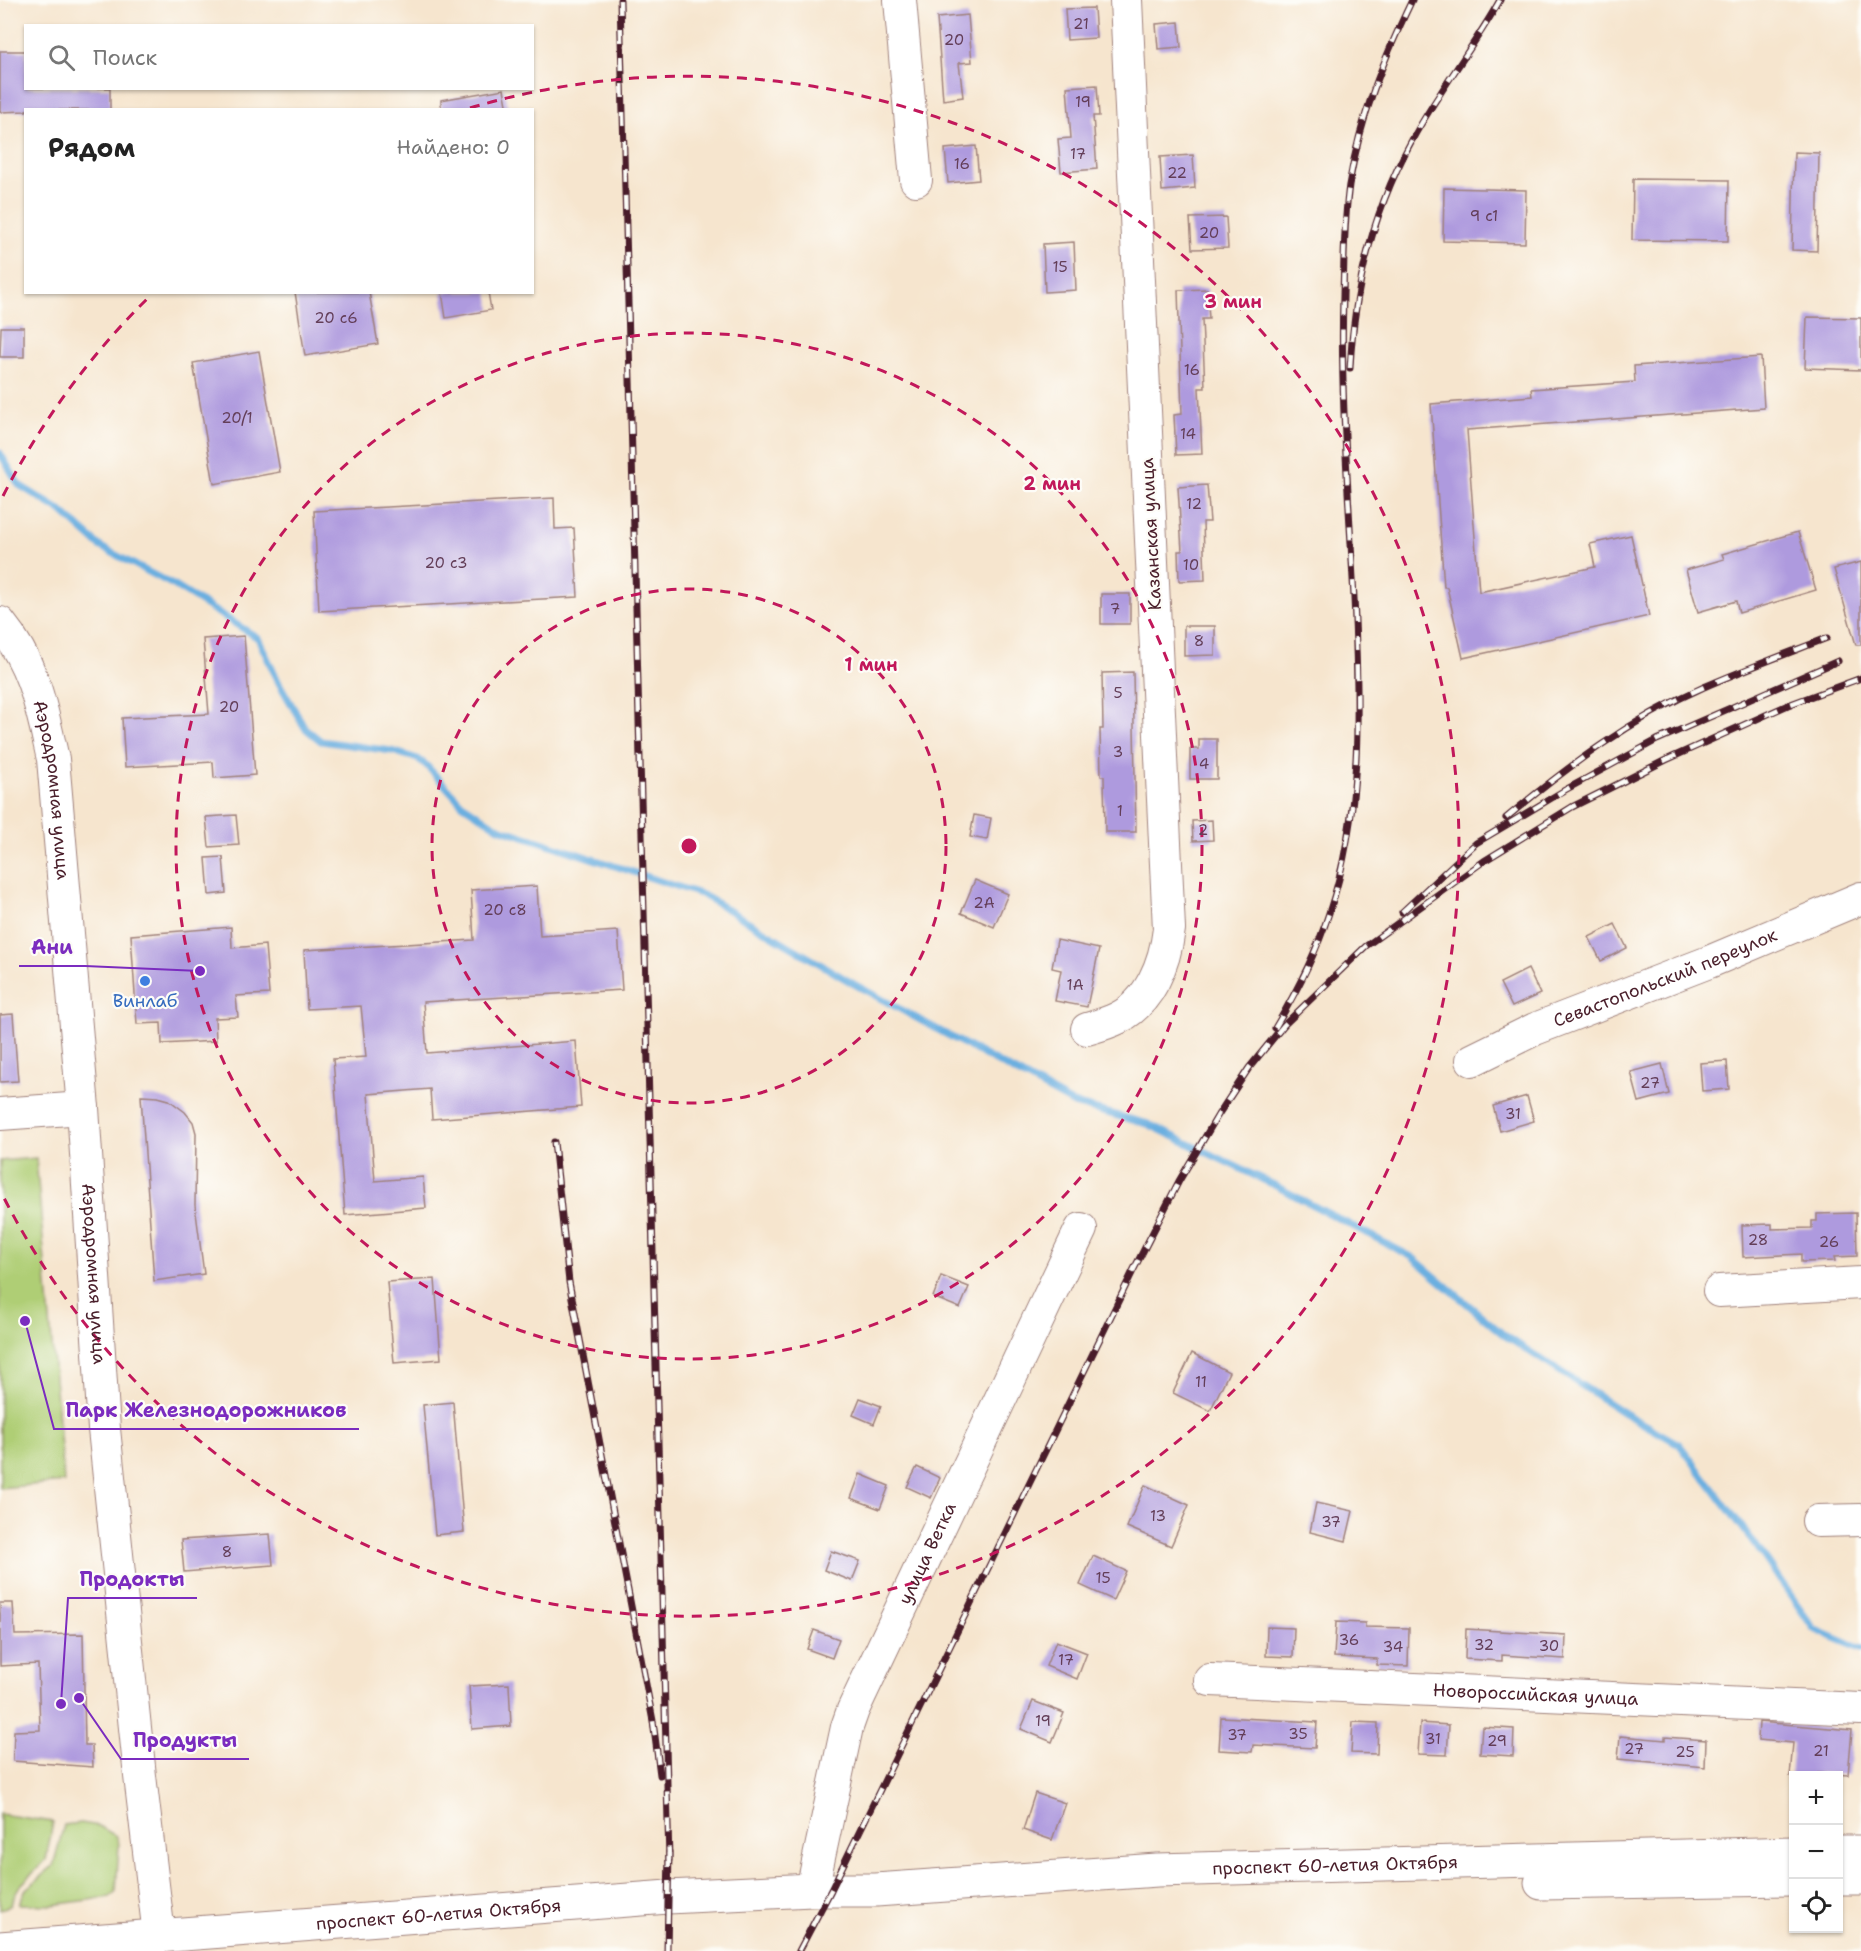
<!DOCTYPE html>
<html lang="ru">
<head>
<meta charset="utf-8">
<style>
  :root { --surface:#fff; --page:#f2f2f2; --text:#222; --muted:#767676; --line:#e0e0e0 }
  body { margin:0; font-family:"Shantell Sans",sans-serif; background:var(--page); color:var(--text) }
  .controls { position:absolute; right:18px; bottom:18px; display:grid; overflow:hidden; border-radius:0px; box-shadow:0 2px 4px #0004 }
  .controls button { width:54px; height:54px; display:grid; place-items:center; padding:0; border:0; border-bottom:2px solid var(--line); background:var(--surface); color:var(--text); font:30px sans-serif }
  .list { margin:0; padding:0; list-style:none }
  h2 { display:flex; justify-content:space-between; align-items:center; height:78px; margin:0; padding:0 24px; font-size:26px }
  h2 small { font-size:20px; font-weight:400; color:var(--muted) }
  .icon { flex:none; width:33px; height:33px; fill:none; stroke:currentColor; stroke-width:2; stroke-linecap:round; stroke-linejoin:round }
  .map { position:relative; flex:none; width:1861px; height:1951px; overflow:hidden }
  .search { position:absolute; background:var(--surface); box-shadow:0 2px 4px #0004; left:24px; top:24px; width:510px; height:66px; display:flex; align-items:center; gap:15px; box-sizing:border-box; padding:0 21px; border-radius:0px; color:var(--muted); font-size:22px }
  .panel { position:absolute; background:var(--surface); box-shadow:0 2px 4px #0004; left:24px; top:108px; width:510px; height:186px; border-radius:0px }
  .map>svg:first-child { display:block }
  .green { fill:#afce75; stroke:#7c7650; stroke-width:1.5 }
  .lines { fill:none; stroke-linecap:round; stroke-linejoin:round }
  .stream { stroke:#6aafe0; stroke-width:7 }
  .building { fill:#ae9ade }
  .minor-casing { stroke:#a0827c; stroke-width:34 }
  .highway-casing { stroke:#a0827c; stroke-width:35 }
  .minor { stroke:#fff; stroke-width:32 }
  .highway { stroke:#fff; stroke-width:33 }
  .rail-casing { stroke:#4a1f2b; stroke-width:7 }
  .rail { stroke:#fdfcf7; stroke-width:4.5; stroke-dasharray:14; stroke-linecap:butt }
  .ring { fill:none; stroke:#c2185b; stroke-width:3; stroke-dasharray:10 8 }
  .shop-dot { fill:#3f7fe0; stroke:#fdfcf7; stroke-width:2 }
  .labels { text-anchor:middle; dominant-baseline:central; stroke-width:4.5; stroke-linejoin:round; paint-order:stroke }
  .number-label { font-size:15px; fill:#633e58 }
  .street-label { font-size:18px; fill:#4a1f2b; stroke:#fdfcf7 }
  .shop-label { font-size:18px; fill:#366cbe; stroke:#fdfcf7 }
  .centre { fill:#c2185b; stroke:#fdfcf7; stroke-width:3 }
  .ring-label { font-size:18px; text-anchor:middle; font-weight:bold; fill:#c2185b; stroke:#fdfcf7; stroke-width:4.5; stroke-linejoin:round; paint-order:stroke }
  .leader { fill:none; stroke:#7b2cbf; stroke-width:2 }
  .callout-dot { fill:#7b2cbf; stroke:#fdfcf7; stroke-width:2 }
  .callout-label { font-size:20px; text-anchor:middle; font-weight:bold; fill:#7b2cbf; stroke:#fdfcf7; stroke-width:4.5; stroke-linejoin:round; paint-order:stroke }
</style>
</head>
<body>
<div class="map">
<svg width="1861" height="1951" viewBox="0 0 1861 1951">
  <rect width="100%" height="100%" fill="#fdfcf7"/>
  <filter id="ink" filterUnits="userSpaceOnUse"><feTurbulence type="fractalNoise" baseFrequency=".0167" numOctaves="2"/><feDisplacementMap in="SourceGraphic" scale="12" xChannelSelector="R" yChannelSelector="G"/><feConvolveMatrix kernelMatrix="1 2 1 2 8 2 1 2 1" color-interpolation-filters="sRGB"/></filter>
  <filter id="wash" filterUnits="userSpaceOnUse"><feTurbulence type="fractalNoise" baseFrequency=".008" numOctaves="4" result="noise"/><feDisplacementMap in="SourceGraphic" scale="24" xChannelSelector="R" yChannelSelector="G"/><feGaussianBlur stdDeviation="1.35" result="paint"/><feColorMatrix in="noise" values="0 0 0 0 0 0 0 0 0 0 0 0 0 0 0 0 0 1.4 0 .05"/><feComposite in="paint" operator="in"/></filter>
  <g filter="url(#wash)">
    <rect width="100%" height="100%" fill="#f6e5ce"/>
    <g class="green">
      <path d="M36,1158L64,1482L0,1488V1161Z"/>
      <path d="M0,1814L53,1822L46,1860L19,1887L10,1906L0,1909Z"/>
      <path d="M81,1823L99,1826L116,1836L119,1844L116,1891L110,1897L52,1905L19,1904L26,1889L53,1866L64,1825Z"/>
    </g>
    <g class="lines">
      <path class="stream" d="M0,453L19,485L61,511L101,547L175,586L258,638L279,683L305,728L321,741L392,751L418,759L426,765L462,804L499,828L703,895L854,984L1074,1104L1148,1124L1274,1185L1412,1257L1504,1335L1624,1413L1679,1444L1755,1544L1814,1629L1861,1649"/>
    </g>
    <g id="blocks">
      <g class="building">
        <path d="M1094,8L1096,38L1067,40L1065,9Z"/>
        <path d="M968,15L972,62L959,63L963,97L943,100L937,18Z"/>
        <path d="M1179,22L1181,47L1158,49L1156,24Z"/>
        <path d="M0,51H26V88H110V110H26V111L0,112Z"/>
        <path d="M1097,85L1099,116H1093L1097,169L1061,172L1058,139L1071,138L1067,87Z"/>
        <path d="M504,89L508,110H441V100Z"/>
        <path d="M976,146L979,180L948,183L945,149Z"/>
        <path d="M1794,152L1819,153L1817,251L1792,250Z"/>
        <path d="M1193,155L1195,188L1162,191L1160,157Z"/>
        <path d="M1633,179L1729,180L1728,241L1632,240Z"/>
        <path d="M1444,188L1526,190L1525,243L1443,241Z"/>
        <path d="M1226,217L1228,248L1192,249L1190,218Z"/>
        <path d="M1074,242L1076,290L1045,292L1043,244Z"/>
        <path d="M1207,289L1209,319H1202L1205,388H1199L1202,454L1176,455L1174,415L1182,414L1178,290Z"/>
        <path d="M295,292H369L378,344L305,356Z"/>
        <path d="M442,292H488L491,310L446,318Z"/>
        <path d="M1807,317L1861,318V370L1805,368Z"/>
        <path d="M1,327H24V357H0Z"/>
        <path d="M259,351L280,472L214,484L193,363Z"/>
        <path d="M1761,357L1764,408L1467,430L1479,592L1595,567L1590,544L1631,535L1649,616L1463,658L1447,587H1444L1431,404L1532,396L1531,389L1635,382L1634,366Z"/>
        <path d="M1207,485L1210,522H1203L1205,580L1179,581L1178,551H1182L1178,487Z"/>
        <path d="M554,498L555,529L574,528L578,597L319,611L314,511Z"/>
        <path d="M1798,532L1816,590L1739,613L1736,601L1698,612L1686,570L1724,559L1722,554Z"/>
        <path d="M1861,562V645H1856L1834,569Z"/>
        <rect x="1101" y="594" width="29" height="30"/>
        <path d="M1184,626H1215V655L1184,656Z"/>
        <path d="M244,636L255,775L214,778L213,762L125,767L122,718L209,714L203,639Z"/>
        <path d="M1133,672L1136,832H1105L1104,776H1101L1100,729H1103L1102,673Z"/>
        <path d="M1199,739H1217V779H1190V749H1199Z"/>
        <path d="M236,815L239,845L209,847L206,817Z"/>
        <path d="M974,815L991,818L987,840L970,837Z"/>
        <path d="M1212,820L1213,840L1193,841L1192,821Z"/>
        <path d="M223,857L226,893L209,895L206,858Z"/>
        <path d="M975,880L1008,894L994,927L961,913Z"/>
        <path d="M537,886L540,936L618,931L622,990L423,1002L427,1053L576,1041L581,1107L432,1119L430,1089L368,1094L375,1181L423,1177L426,1208L345,1215L333,1059L366,1057L361,1006L307,1009L304,950L474,940L471,890Z"/>
        <path d="M1615,924L1627,948L1601,961L1589,937Z"/>
        <path d="M231,927L232,948L265,945L269,994L236,996L238,1017L215,1018L216,1041L162,1044L161,1023L137,1024L131,935Z"/>
        <path d="M1057,940L1099,949L1087,1007L1055,1001L1061,970L1052,968Z"/>
        <path d="M1528,969L1540,994L1512,1007L1500,983Z"/>
        <path d="M13,1014L18,1081L0,1082V1015Z"/>
        <path d="M1727,1061L1729,1089L1702,1091L1700,1063Z"/>
        <path d="M1662,1064L1669,1094L1639,1102L1631,1072Z"/>
        <path d="M141,1096L158,1097L169,1100L185,1112L193,1122L196,1133L195,1205L204,1274L154,1281Z"/>
        <path d="M1527,1096L1534,1121L1500,1131L1493,1106Z"/>
        <path d="M1856,1213L1857,1256L1834,1257L1835,1261L1801,1262V1254L1743,1257L1742,1225L1772,1224V1229L1812,1228V1221H1817V1214Z"/>
        <path d="M941,1276L969,1287L960,1308L933,1297Z"/>
        <path d="M435,1279L441,1359L394,1363L387,1282Z"/>
        <path d="M1192,1353L1229,1372L1210,1411L1173,1393Z"/>
        <path d="M860,1398L881,1406L874,1424L853,1415Z"/>
        <path d="M453,1402L464,1532L435,1535L423,1405Z"/>
        <path d="M917,1467L940,1478L931,1498L907,1487Z"/>
        <path d="M860,1474L889,1486L880,1509L851,1498Z"/>
        <path d="M1145,1485L1189,1505L1171,1546L1127,1527Z"/>
        <path d="M1316,1503L1353,1511L1346,1541L1310,1532Z"/>
        <path d="M270,1534L273,1565L184,1572L181,1540Z"/>
        <path d="M831,1551L860,1561L852,1581L824,1570Z"/>
        <path d="M1093,1556L1126,1571L1113,1600L1080,1585Z"/>
        <path d="M0,1603H13L15,1635L83,1634L85,1745H92L93,1767L13,1761L14,1731L40,1730L38,1664L0,1666Z"/>
        <path d="M1336,1622L1365,1623V1627L1409,1628L1408,1666L1377,1665V1659L1334,1657Z"/>
        <path d="M1267,1627L1294,1628L1293,1657L1266,1656Z"/>
        <path d="M1466,1629L1566,1635L1565,1659L1502,1655V1661L1465,1659Z"/>
        <path d="M814,1630L839,1639L832,1658L807,1649Z"/>
        <path d="M1056,1641L1087,1653L1077,1679L1046,1666Z"/>
        <path d="M509,1684L511,1726L472,1729L469,1686Z"/>
        <path d="M1033,1701L1064,1713L1052,1742L1021,1729Z"/>
        <path d="M1221,1717L1317,1722L1315,1748L1253,1745L1252,1752L1219,1750Z"/>
        <path d="M1353,1722L1378,1723L1377,1754L1351,1753Z"/>
        <path d="M1759,1722L1852,1730L1848,1775L1818,1773V1776H1790L1793,1743L1758,1740Z"/>
        <path d="M1420,1723L1449,1725L1447,1755L1418,1754Z"/>
        <path d="M1482,1727L1514,1729L1513,1756L1480,1754Z"/>
        <path d="M1620,1736L1665,1740V1737L1706,1740L1705,1767L1618,1759Z"/>
        <path d="M1035,1793L1065,1803L1052,1840L1023,1830Z"/>
      </g>
    </g>
  </g>
  <g filter="url(#ink)">
    <use href="#blocks" fill-opacity="0" stroke="#a0827c" stroke-width="1.5"/>
    <g class="lines">
      <g class="minor-casing">
        <g id="minor">
          <path d="M900,0L916,180"/>
          <path id="s1" d="M0,623C35,666 41,707 53,759L83,1108L104,1429L140,1776L159,1935"/>
          <path d="M1087,1029C1097,1026 1108,1023 1118,1018C1150,1002 1165,963 1169,929L1126,0"/>
          <path id="s2" d="M1472,1060L1535,1029L1709,962L1861,898"/>
          <path d="M0,1114L83,1108"/>
          <path d="M1719,1291L1861,1283"/>
          <path d="M1818,1521L1861,1520"/>
          <path id="s3" d="M1210,1680L1861,1709"/>
          <path id="s4" d="M812,1890L847,1727L853,1710L1081,1229"/>
        </g>
      </g>
      <g class="highway-casing">
        <g id="highway">
          <path d="M1838,1852H1861"/>
          <path d="M1838,1878H1861"/>
          <path d="M1541,1883L1794,1879"/>
          <path id="s5" d="M0,1948L668,1897L812,1890H876L1157,1870L1794,1853"/>
        </g>
      </g>
      <use href="#minor" class="minor"/>
      <use href="#highway" class="highway"/>
      <g class="rail-casing">
        <g id="rail">
          <path d="M620,0L669,1860"/>
          <path d="M1350,368C1354,288 1373,211 1412,140C1438,92 1473,48 1500,0"/>
          <path d="M1506,818C1567,767 1631,719 1704,687C1745,669 1786,654 1827,638"/>
          <path d="M1402,912L1476,843L1565,790L1657,740L1838,661"/>
          <path d="M1275,1028C1297,991 1316,954 1329,913C1363,812 1359,702 1354,598C1349,497 1340,396 1343,296C1344,259 1344,221 1349,185C1361,115 1382,63 1412,0"/>
          <path d="M554,1142L569,1282L653,1721L660,1775"/>
          <path d="M667,1951L669,1852"/>
          <path d="M799,1951L831,1890L1134,1269L1179,1181L1218,1115L1249,1068L1284,1025L1366,946L1484,861L1572,807L1666,760L1788,705L1861,678"/>
        </g>
      </g>
      <use href="#rail" class="rail"/>
    </g>
  </g>
  <g class="ring">
    <circle cx="689" cy="846" r="257"/>
    <circle cx="689" cy="846" r="513"/>
    <path d="M3 496A770 770 0 0 1 149 297M470 108A770 770 0 1 1 3 1196"/>
  </g>
  <circle class="shop-dot" cx="145" cy="981" r="6"/>
  <g class="labels">
    <g class="number-label">
      <text x="1081" y="24">21</text>
      <text x="954" y="40">20</text>
      <text x="1083" y="102">19</text>
      <text x="1078" y="154">17</text>
      <text x="962" y="164">16</text>
      <text x="1177" y="173">22</text>
      <text x="1484" y="216">9 с1</text>
      <text x="1209" y="233">20</text>
      <text x="1060" y="267">15</text>
      <text x="336" y="318">20 с6</text>
      <text x="1192" y="370">16</text>
      <text x="237" y="418">20/1</text>
      <text x="1188" y="434">14</text>
      <text x="1194" y="504">12</text>
      <text x="446" y="563">20 с3</text>
      <text x="1191" y="565">10</text>
      <text x="1115" y="609">7</text>
      <text x="1199" y="641">8</text>
      <text x="1118" y="693">5</text>
      <text x="229" y="707">20</text>
      <text x="1118" y="752">3</text>
      <text x="1204" y="764">4</text>
      <text x="1120" y="811">1</text>
      <text x="1203" y="830">2</text>
      <text x="984" y="903">2А</text>
      <text x="505" y="910">20 с8</text>
      <text x="1075" y="985">1А</text>
      <text x="1650" y="1083">27</text>
      <text x="1513" y="1114">31</text>
      <text x="1758" y="1240">28</text>
      <text x="1829" y="1242">26</text>
      <text x="1201" y="1382">11</text>
      <text x="1158" y="1516">13</text>
      <text x="1331" y="1522">37</text>
      <text x="227" y="1552">8</text>
      <text x="1103" y="1578">15</text>
      <text x="1349" y="1640">36</text>
      <text x="1484" y="1645">32</text>
      <text x="1549" y="1646">30</text>
      <text x="1393" y="1647">34</text>
      <text x="1066" y="1660">17</text>
      <text x="1043" y="1721">19</text>
      <text x="1298" y="1734">35</text>
      <text x="1237" y="1735">37</text>
      <text x="1433" y="1739">31</text>
      <text x="1497" y="1741">29</text>
      <text x="1634" y="1749">27</text>
      <text x="1821" y="1751">21</text>
      <text x="1685" y="1752">25</text>
    </g>
    <g class="street-label">
      <text transform="translate(1151 534) rotate(-93)">Казанская улица</text>
      <text stroke="none"><textPath href="#s1" startOffset="178">Аэродромная улица</textPath></text>
      <text stroke="none"><textPath href="#s2" startOffset="210">Севастопольский переулок</textPath></text>
      <text stroke="none"><textPath href="#s1" startOffset="664">Аэродромная улица</textPath></text>
      <text stroke="none"><textPath href="#s4" startOffset="358">улица Ветка</textPath></text>
      <text stroke="none"><textPath href="#s3" startOffset="326">Новороссийская улица</textPath></text>
      <text stroke="none"><textPath href="#s5" startOffset="1338">проспект 60-летия Октября</textPath></text>
      <text stroke="none"><textPath href="#s5" startOffset="440">проспект 60-летия Октября</textPath></text>
    </g>
    <g class="shop-label">
      <text x="145" y="1001">Винлаб</text>
    </g>
  </g>
  <circle cx="689" cy="846" r="9" class="centre"/>
  <g class="ring-label">
    <text x="1233" y="308">3 мин</text>
    <text x="1052" y="490">2 мин</text>
    <text x="871" y="671">1 мин</text>
  </g>
  <path class="leader" d="M200 971L85 966H19M25 1321L54 1429H359M61 1704L68 1598H197M79 1698L121 1759H249"/>
  <g class="callout-dot">
    <circle cx="200" cy="971" r="6"/>
    <circle cx="25" cy="1321" r="6"/>
    <circle cx="61" cy="1704" r="6"/>
    <circle cx="79" cy="1698" r="6"/>
  </g>
  <g class="callout-label">
    <text x="52" y="954">Ани</text>
    <text x="206" y="1417">Парк Железнодорожников</text>
    <text x="132" y="1586">Продокты</text>
    <text x="185" y="1747">Продукты</text>
  </g>
</svg>
<div class="controls">
<button>+</button>
<button>−</button>
<button><svg class="icon" aria-label="locate" viewBox="0 0 24 24"><circle cx="12" cy="12" r="6"/><path d="M12 2v4M12 18v4M2 12h4M18 12h4"/></svg></button>
</div>
<div class="search"><svg class="icon" aria-label="search" viewBox="0 0 24 24"><circle cx="10" cy="10" r="6"/><path d="M15 15l6 6"/></svg>Поиск</div>
<section class="panel">
<h2>Рядом<small>Найдено: 0</small></h2>
<ul class="list">
</ul>
</section>
</div>
</body>
</html>
